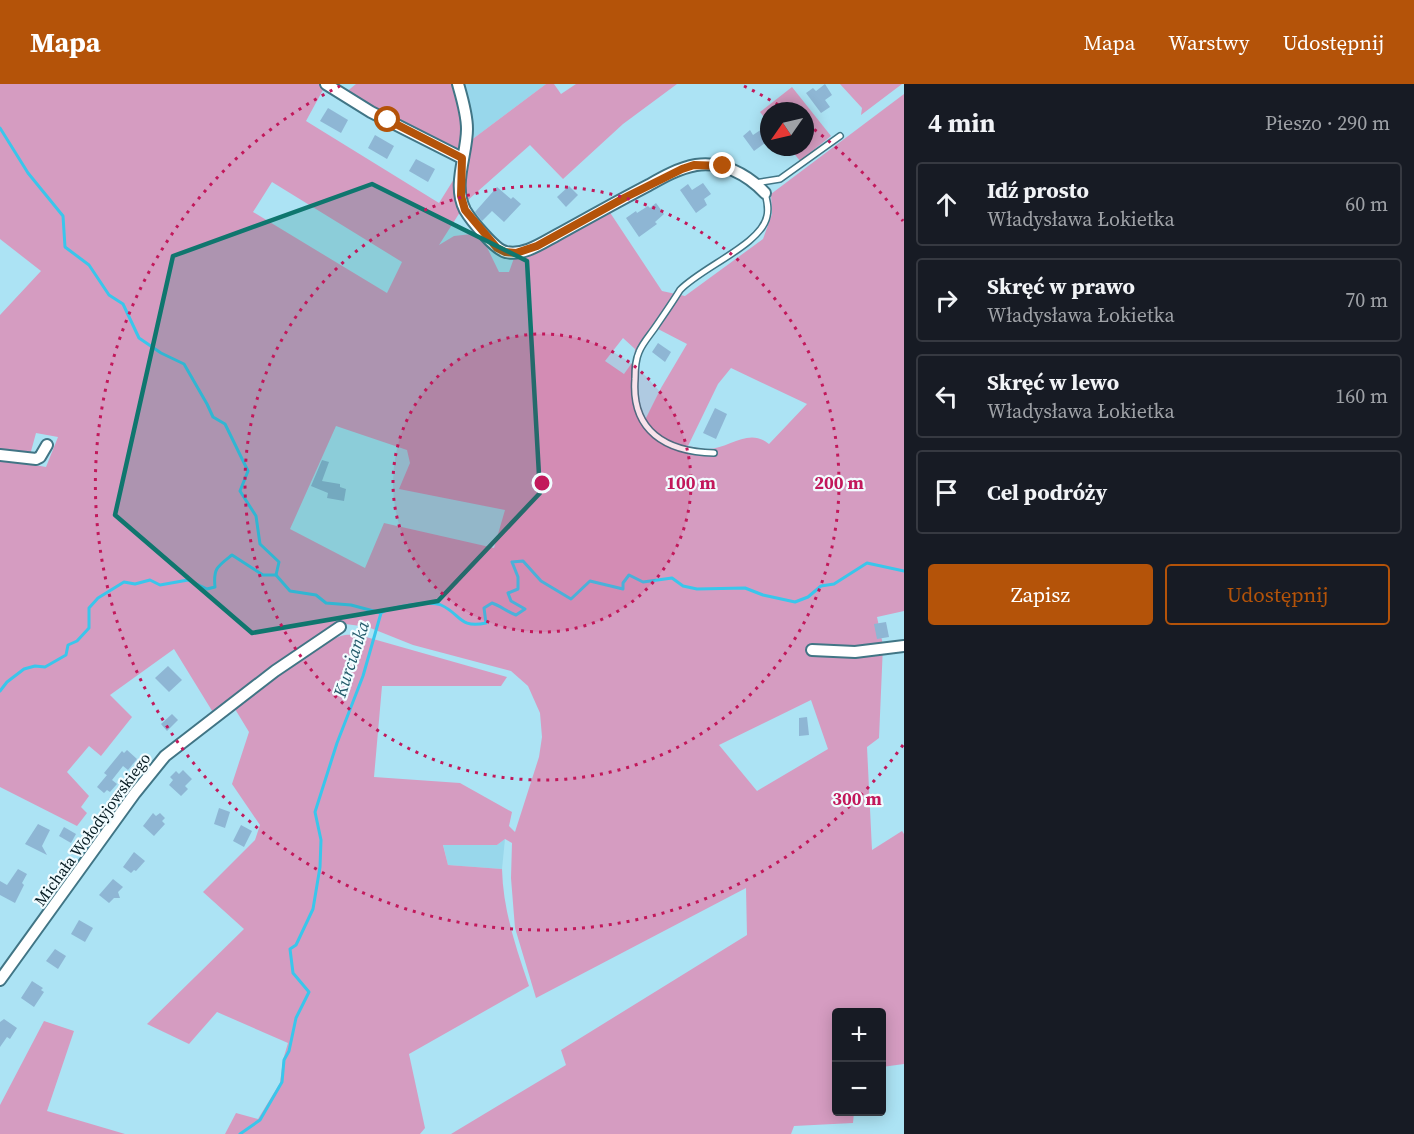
<!DOCTYPE html>
<html lang="pl">
<head>
<meta charset="utf-8">
<style>
  :root { --surface:#171b24; --page:#20242c; --text:#f1f3f6; --muted:#9ea1a6; --line:#363941; --accent:#b45309 }
  body { margin:0; font-family:"Source Serif 4",serif; background:var(--page); color:var(--text) }
  .controls { position:absolute; right:18px; bottom:18px; display:grid; overflow:hidden; border-radius:6px; box-shadow:0 3px 15px #0003 }
  .controls button { width:54px; height:54px; display:grid; place-items:center; padding:0; border:0; border-bottom:2px solid var(--line); background:var(--surface); color:var(--text); font:30px sans-serif }
  .compass { position:absolute; left:760px; top:18px; width:54px; height:54px; border-radius:50%; background:var(--surface); box-shadow:0 3px 15px #0003; rotate:236deg }
  .stop { position:absolute; width:18px; height:18px; margin:-14px; border:4px solid #b45309; border-radius:50%; background:#fff }
  .stop.end { background:#b45309; border-color:#fff; box-shadow:0 2px 6px #0008 }
  .list { margin:0; padding:0; list-style:none }
  h2 { display:flex; justify-content:space-between; align-items:center; height:78px; margin:0; padding:0 24px; font-size:26px }
  h2 small { font-size:20px; font-weight:400; color:var(--muted) }
  .list li { display:grid; grid-template-columns:39px 1fr auto; gap:18px; align-items:center; box-sizing:border-box; height:84px; margin:0 12px 12px; padding:0 12px; border:2px solid var(--line); border-radius:6px }
  .list b { display:block; font-size:22px; white-space:nowrap }
  .list p { margin:0; font-size:20px; white-space:nowrap; color:var(--muted) }
  .list em { font-size:20px; font-style:normal; color:var(--muted) }
  .actions { display:flex; gap:12px; padding:18px 24px }
  .actions a { flex:1; padding:14px 0; border:2px solid var(--accent); border-radius:6px; text-align:center; font-size:21px; color:var(--accent) }
  .actions .main { background:var(--accent); color:#fff }
  .icon { flex:none; width:33px; height:33px; fill:none; stroke:currentColor; stroke-width:2; stroke-linecap:round; stroke-linejoin:round }
  .map { position:relative; flex:none; width:904px; height:1050px; overflow:hidden }
  header { display:flex; align-items:center; gap:36px; box-sizing:border-box; height:84px; padding:0 30px; background:var(--accent); color:#fff }
  header strong { font-size:28px }
  nav { display:flex; gap:33px; margin-inline-start:auto; font-size:21px }
  main { display:flex }
  aside { flex:1; background:var(--surface) }
  .map>svg:first-child { display:block }
  .built { fill:#98d7eb }
  .green { fill:#d59cc1; fill-rule:evenodd }
  .lines { fill:none; stroke-linecap:round; stroke-linejoin:round }
  .stream { stroke:#3ac6eb; stroke-width:3 }
  .building { fill:#8eb6d4 }
  .lane-casing { stroke:#417585; stroke-width:8 }
  .street-casing { stroke:#417585; stroke-width:14 }
  .lane { stroke:#fff; stroke-width:5 }
  .street { stroke:#fff; stroke-width:10 }
  .route { stroke:#b45309; stroke-width:8 }
  .marked { fill:#0f766e; fill-opacity:0.2; stroke:#0f766e; stroke-width:4.5; stroke-linejoin:round }
  .ring { fill:none; stroke:#c2185b; stroke-width:3; stroke-dasharray:3 6 }
  .labels { text-anchor:middle; dominant-baseline:central; stroke-width:4.5; stroke-linejoin:round; paint-order:stroke }
  .street-label { font-size:16px; fill:#051a21; stroke:#f1fcff }
  .water-label { font-size:18px; font-style:italic; fill:#245b6b; stroke:#f1fcff }
  .centre { fill:#c2185b; stroke:#f1fcff; stroke-width:3 }
  .ring-label { font-size:18px; text-anchor:middle; font-weight:bold; fill:#c2185b; stroke:#f1fcff; stroke-width:4.5; stroke-linejoin:round; paint-order:stroke }
</style>
</head>
<body>
<header>
<strong>Mapa</strong>
<nav><a>Mapa</a><a>Warstwy</a><a>Udostępnij</a></nav>
</header>
<main>
<div class="map">
<svg width="904" height="1050" viewBox="0 0 904 1050">
  <rect width="100%" height="100%" fill="#ace3f4"/>
  <g class="built">
    <path d="M462,0H546L470,57Z"/>
    <path d="M505,755L502,785L448,781L443,760L497,761Z"/>
  </g>
  <g class="green">
    <path d="M0,0H320L324,4L306,37L439,119L454,95L462,125L439,161L454,152L480,149L499,188H509L514,174C545,169 581,143 609,127L662,207L685,212L763,155L772,130L771,110L904,10V527L877,533L883,561L879,654L867,663L872,766L902,747L904,750V980L882,983V928H836V1028H854L853,1039L794,1042L791,1050H451L566,981L561,966L747,851L746,804L536,914L515,844L511,794L512,759L505,755L497,761H443L448,781L502,785C503,826 516,864 529,902L409,970L425,1044L420,1050H225L236,1029L258,1035L280,999L283,976L288,959L217,928L189,960L147,940L244,845L203,808L255,756L260,741L232,700L249,648L235,625C263,603 307,564 341,552C346,550 353,551 359,551L507,593L501,602H382L374,693L460,699L512,728L509,742L515,748L539,673L542,653L540,629L528,602L511,587L413,561L368,543L338,539L214,630L174,565L110,611L132,633L101,672L89,662L67,688L89,712L81,723L87,729L77,742L0,703V375L46,383L58,353L36,349L30,371L0,366V231L41,187L0,155ZM272,98L402,178L387,209L253,128ZM658,245L687,260L661,304L645,336C635,320 633,285 641,267C645,259 653,252 658,245ZM623,254L635,265L634,276L624,290L605,277ZM731,284L807,320L769,360C749,343 730,364 708,365C702,365 695,363 688,362L718,300ZM336,342L407,366L410,379L399,405L505,426L494,464L384,439L365,484L290,445ZM811,616L828,665L757,707L719,661Z"/>
    <path d="M356,0H454C460,22 464,41 459,64L451,65L345,9Z"/>
    <path d="M546,0H554L561,10L576,0H677L623,40L563,95L530,61L468,116C462,96 467,77 470,57Z"/>
    <path d="M840,0H902L861,31L862,24Z"/>
    <path d="M792,3L831,52L800,77L789,63H805V27H769V39L760,28Z"/>
    <path d="M44,937L74,947L47,1027L125,1050H0V1021Z"/>
  </g>
  <g class="lines">
    <g class="stream">
      <path d="M0,44L28,89L63,132L65,163L89,181L109,211L123,220L139,254L161,269L184,280L207,320L213,333L225,340L248,387L240,407L256,432L260,460L279,478L276,491"/>
      <path d="M0,607L7,598L24,585L35,582L45,583L66,571L68,561L77,557L89,544V524L98,514L124,498L135,500L150,496L160,501L188,496L207,505L215,503C213,484 218,482 232,471L263,491H276L290,507L316,511L326,519L351,521L381,529"/>
      <path d="M240,1050L260,1036L282,998L284,976L289,967L296,934L309,908L293,889L290,865L296,861L313,825L320,783L321,756L315,728L337,659L363,592L381,529C390,523 430,516 441,521C461,530 459,545 486,539L484,524L492,519C501,522 507,528 516,531L525,525L511,517L508,509L518,505V493L512,478L523,477L541,497L571,515L590,497L623,505V499L629,491L643,498L672,494L683,502L697,505L745,504L763,511L795,518L808,513L821,502L834,500L867,479L904,487"/>
    </g>
  </g>
  <g class="building">
    <path d="M825,0L832,11L825,16L830,23L821,29L806,9L813,4L816,7Z"/>
    <path d="M328,24L348,36L341,49L320,37Z"/>
    <path d="M762,45L769,56L754,67L743,52L750,46L753,51Z"/>
    <path d="M375,51L394,62L387,75L368,64Z"/>
    <path d="M416,75L435,85L428,98L409,87Z"/>
    <path d="M703,99L711,110L704,115L707,121L696,129L680,106L688,100L692,106Z"/>
    <path d="M569,102L578,111L566,123L557,113Z"/>
    <path d="M497,103L511,115L513,113L521,120L504,138L492,127L482,137L475,128Z"/>
    <path d="M656,119L664,130L655,138L657,140L639,153L626,134L636,127L637,129L648,122L650,124Z"/>
    <path d="M658,259L671,268L665,278L652,268Z"/>
    <path d="M715,324L727,330L716,355L703,349Z"/>
    <path d="M322,376L329,378L322,397L340,400V403L346,405L344,417L327,414L328,409L311,402Z"/>
    <path d="M886,538L889,553L877,555L874,540Z"/>
    <path d="M168,582L182,596L169,608L155,594Z"/>
    <path d="M172,630L178,636L167,647L161,640Z"/>
    <path d="M807,633L809,651L799,652V634Z"/>
    <path d="M127,666L137,675L128,686L123,682L112,696L117,700L110,708L107,706L104,709L97,703L107,691L108,692L104,689L122,667L124,669Z"/>
    <path d="M183,686L192,695L185,702L188,705L181,712L169,701L173,696L170,693L176,687L179,690Z"/>
    <path d="M219,724L230,728L225,744L214,740Z"/>
    <path d="M153,729L156,732L160,729L165,734L162,737L165,740L154,752L143,742Z"/>
    <path d="M38,740L50,746L42,762L47,771L25,760Z"/>
    <path d="M241,741L252,747L244,763L233,757Z"/>
    <path d="M64,743L76,750L71,759L59,752Z"/>
    <path d="M134,768L145,777L136,787L134,786L131,789L123,783Z"/>
    <path d="M18,785L27,790L22,799L24,801L15,819L0,811V797L7,801Z"/>
    <path d="M113,795L123,803L118,808L120,814H114L109,819L99,811Z"/>
    <path d="M79,836L93,844L85,858L71,850Z"/>
    <path d="M55,865L66,872L58,885L46,877Z"/>
    <path d="M32,897L43,904L41,906L44,908L34,923L21,914Z"/>
    <path d="M4,935L17,944L10,955L7,953L0,963V938Z"/>
  </g>
  <g class="lines">
    <g class="lane-casing">
      <g id="lane">
        <path d="M755,99L780,95L840,52"/>
        <path d="M714,369C666,368 631,347 635,295C635,286 635,277 639,268C642,260 649,252 654,245C663,232 672,219 680,206C702,183 762,160 767,132C769,124 767,117 765,109"/>
      </g>
    </g>
    <g class="street-casing">
      <g id="street">
        <path d="M326,0L371,28L462,74"/>
        <path d="M458,0C462,14 467,30 467,45C467,71 452,101 465,126C471,136 495,166 506,168C524,172 542,159 557,151C588,134 618,117 649,101C663,93 679,84 696,81C722,77 747,90 765,109"/>
        <path d="M0,371L36,375L40,373L47,361"/>
        <path d="M812,566L855,568L904,562"/>
        <path d="M0,896L135,709L165,672L275,587L340,543"/>
      </g>
    </g>
    <use href="#lane" class="lane"/>
    <use href="#street" class="street"/>
  </g>
  <g class="lines">
    <path class="route" d="M388,36L462,74L461,112L465,126L497,164L505,168L516,169L537,162L624,114L682,85L694,81L723,82"/>
  </g>
  <path class="marked" d="M372,100L527,177L540,409L438,517L252,549L115,431L173,172Z"/>
  <circle cx="542" cy="399" r="149" fill="#c2185b" fill-opacity=".12"/>
  <g class="ring">
    <circle cx="542" cy="399" r="149"/>
    <circle cx="542" cy="399" r="297"/>
    <path d="M903 661A446 446 0 1 1 340 2M744 2A446 446 0 0 1 785 25M807 40A446 446 0 0 1 903 137"/>
  </g>
  <g class="labels">
    <g class="street-label">
      <text transform="translate(92 745) rotate(-54)">Michała Wołodyjowskiego</text>
    </g>
    <g class="water-label">
      <text transform="translate(351 575) rotate(-72)">Kurcianka</text>
    </g>
  </g>
  <circle cx="542" cy="399" r="9" class="centre"/>
  <g class="ring-label">
    <text x="691" y="405">100 m</text>
    <text x="839" y="405">200 m</text>
    <text x="857" y="721">300 m</text>
  </g>
</svg>
<div class="controls">
<button>+</button>
<button>−</button>
</div>
<svg class="compass" viewBox="-18 -18 36 36"><path d="M0-13l5 13h-10z" fill="#e53935"/><path d="M0 13l5-13h-10z" fill="#9ea1a6"/></svg>
<div class="stop" style="left:388px;top:36px"></div>
<div class="stop end" style="left:723px;top:82px"></div>
</div>
<aside>
<h2>4 min<small>Pieszo · 290 m</small></h2>
<ul class="list">
<li><svg class="icon" aria-label="ahead" viewBox="0 0 24 24"><path d="M12 20V5M6 11l6-6 6 6"/></svg><div><b>Idź prosto</b><p>Władysława Łokietka</p></div><em>60 m</em></li>
<li><svg class="icon" aria-label="right" viewBox="0 0 24 24"><path d="M7 20v-9h11M14 6l5 5-5 5"/></svg><div><b>Skręć w prawo</b><p>Władysława Łokietka</p></div><em>70 m</em></li>
<li><svg class="icon" aria-label="left" viewBox="0 0 24 24"><path d="M17 20v-9H6M10 6l-5 5 5 5"/></svg><div><b>Skręć w lewo</b><p>Władysława Łokietka</p></div><em>160 m</em></li>
<li><svg class="icon" aria-label="arrive" viewBox="0 0 24 24"><path d="M6 21V4h12l-3 4 3 4H6"/></svg><div><b>Cel podróży</b></div></li>
</ul>
<div class="actions"><a class="main">Zapisz</a><a>Udostępnij</a></div>
</aside>
</main>
</body>
</html>
